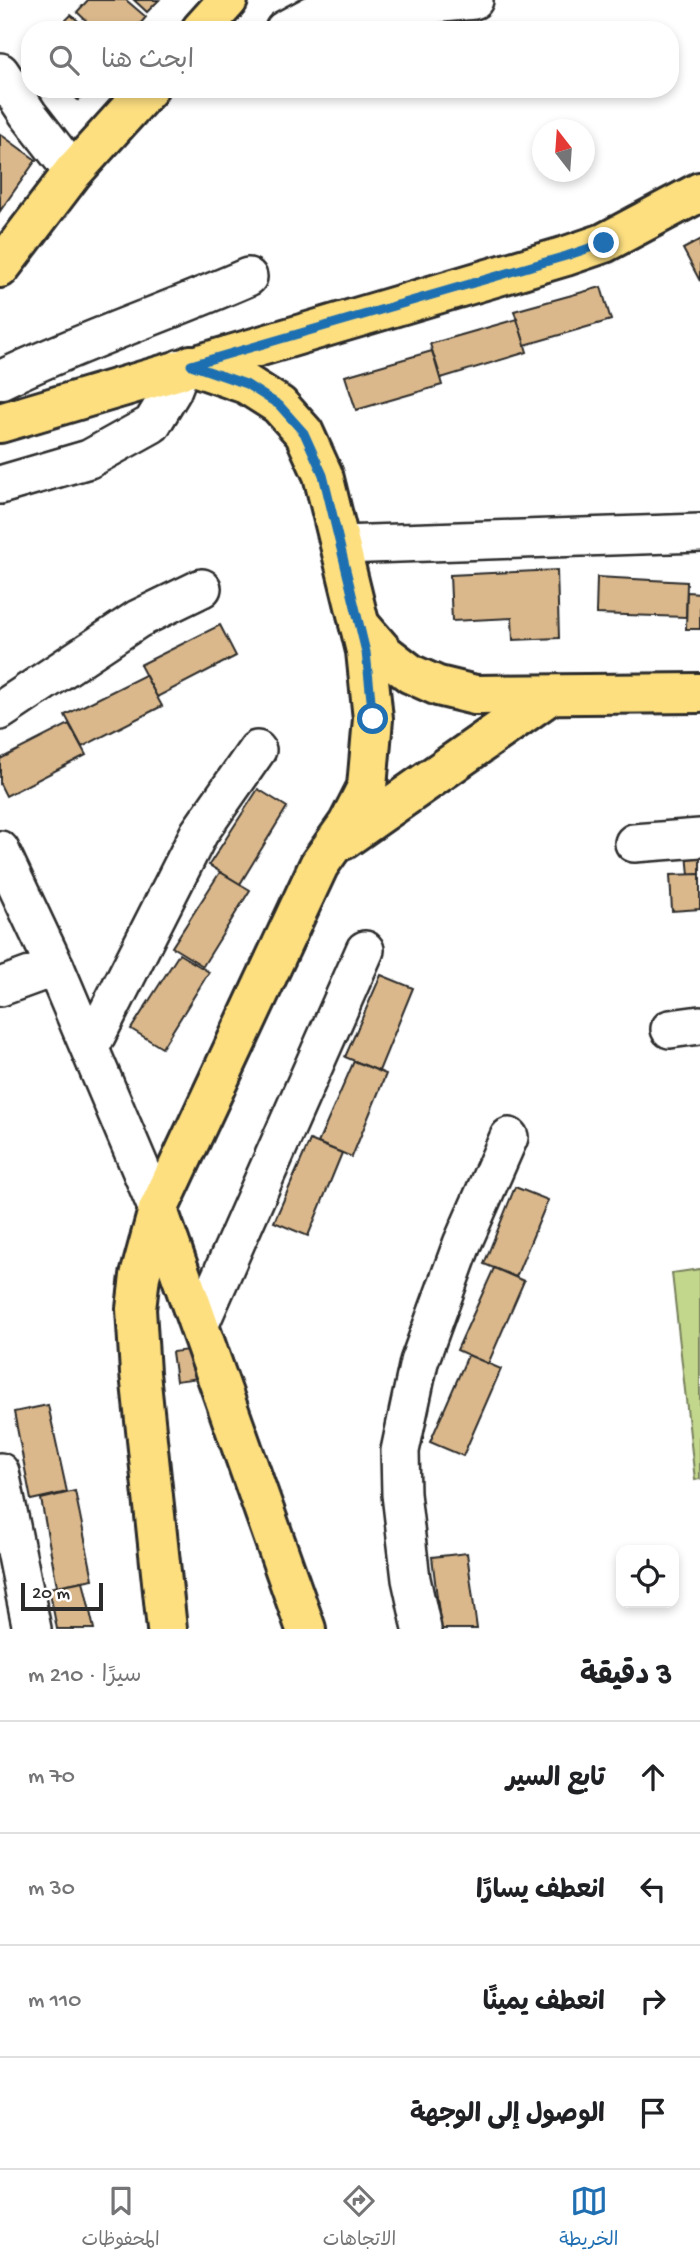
<!DOCTYPE html>
<html lang="ar">
<head>
<meta charset="utf-8">
<style>
  :root { --surface:#fff; --page:#f2f2f2; --text:#202124; --muted:#757577; --line:#e0e0e0; --accent:#1f6fb2 }
  body { margin:0; font-family:"Gochi Hand","Playpen Sans Arabic",sans-serif; background:var(--page); color:var(--text); direction:rtl }
  .controls { position:absolute; right:21px; bottom:21px; display:grid; overflow:hidden; border-radius:14px; box-shadow:0 4px 10px #0003 }
  .controls button { width:63px; height:63px; display:grid; place-items:center; padding:0; border:0; border-bottom:2px solid var(--line); background:var(--surface); color:var(--text); font:35px sans-serif }
  .compass { position:absolute; left:532px; top:119px; width:63px; height:63px; border-radius:50%; background:var(--surface); box-shadow:0 4px 10px #0003; rotate:343deg }
  .scale { position:absolute; left:21px; bottom:18px; width:82px; box-sizing:border-box; padding-left:7px; border:4px solid #2b2b2b; border-top:0; font-size:19px; line-height:24px; white-space:nowrap; color:#2b2b2b; -webkit-text-stroke:5px #fff; paint-order:stroke }
  .stop { position:absolute; width:21px; height:21px; margin:-16px; border:5px solid #1f6fb2; border-radius:50%; background:#fff }
  .stop.end { background:#1f6fb2; border-color:#fff; box-shadow:0 2px 7px #0008 }
  .list { margin:0; padding:0; list-style:none }
  h2 { display:flex; justify-content:space-between; align-items:center; height:91px; margin:0; padding:0 28px; font-size:30px }
  h2 small { font-size:23px; font-weight:400; color:var(--muted) }
  .list li { display:grid; grid-template-columns:46px 1fr auto; gap:21px; align-items:center; box-sizing:border-box; height:112px; padding:0 28px; border-top:2px solid var(--line) }
  .list b { display:block; font-size:26px; white-space:nowrap }
  .list em { font-size:23px; font-style:normal; color:var(--muted) }
  .icon { flex:none; width:38px; height:38px; fill:none; stroke:currentColor; stroke-width:2; stroke-linecap:round; stroke-linejoin:round }
  .map { position:relative; flex:none; width:700px; height:1629px; overflow:hidden; direction:ltr }
  .search { position:absolute; background:var(--surface); box-shadow:0 4px 10px #0003; left:21px; right:21px; top:21px; height:77px; display:flex; align-items:center; gap:18px; box-sizing:border-box; padding:0 24px; border-radius:28px; color:var(--muted); font-size:26px }
  .sheet { height:539px; background:var(--surface) }
  nav { display:flex; justify-content:space-around; align-items:center; box-sizing:border-box; height:98px; border-top:2px solid var(--line); background:var(--surface); font-size:19px; color:var(--muted) }
  nav a { display:grid; justify-items:center; gap:4px }
  nav .on { color:var(--accent) }
  .map>svg:first-child { display:block }
  .green { fill:#c3d78c; stroke:#77815c; stroke-width:2 }
  .building { fill:#dab88c; stroke:#2b2b2b; stroke-width:2 }
  .lines { fill:none; stroke-linecap:round; stroke-linejoin:round }
  .minor-casing { stroke:#2b2b2b; stroke-width:42 }
  .major-casing { stroke:#2b2b2b; stroke-width:44 }
  .minor { stroke:#fff; stroke-width:37 }
  .major { stroke:#fddf80; stroke-width:38 }
  .route { stroke:#1f6fb2; stroke-width:9 }
</style>
</head>
<body>
<div class="map">
<svg width="700" height="1629" viewBox="0 0 700 1629">
  <rect width="100%" height="100%" fill="#fff"/>
  <filter id="ink" filterUnits="userSpaceOnUse"><feTurbulence type="fractalNoise" baseFrequency=".0143" numOctaves="2"/><feDisplacementMap in="SourceGraphic" scale="14" xChannelSelector="R" yChannelSelector="G"/><feConvolveMatrix kernelMatrix="1 2 1 2 8 2 1 2 1" color-interpolation-filters="sRGB"/></filter>
  <g filter="url(#ink)">
    <path class="green" d="M700,1269V1479L695,1480L672,1273Z"/>
    <g class="building">
      <path d="M88,0H126L146,17L135,30H96L77,12Z"/>
      <path d="M134,0H159L147,12Z"/>
      <path d="M71,15L89,30H56Z"/>
      <path d="M66,89H88L78,100Z"/>
      <path d="M386,89H425L386,94Z"/>
      <path d="M0,134L36,160L0,211Z"/>
      <path d="M700,240V281L683,249Z"/>
      <path d="M601,287L611,320L525,345L514,311Z"/>
      <path d="M517,319L527,352L441,378L430,344Z"/>
      <path d="M432,351L442,385L356,410L345,376Z"/>
      <path d="M557,570L559,638L513,640L512,618L452,621L450,575Z"/>
      <path d="M597,577L687,582L686,617L596,614Z"/>
      <path d="M687,592L700,593V629H686Z"/>
      <path d="M220,625L236,656L157,697L140,665Z"/>
      <path d="M145,675L162,706L82,747L65,715Z"/>
      <path d="M69,724L86,755L6,796L0,784V759Z"/>
      <path d="M258,789L287,807L240,884L209,865Z"/>
      <path d="M700,842V874L689,875L686,843Z"/>
      <path d="M220,872L250,890L203,966L172,947Z"/>
      <path d="M700,874V909L672,911L670,875Z"/>
      <path d="M179,954L209,972L162,1048L131,1029Z"/>
      <path d="M381,975L413,988L379,1071L345,1057Z"/>
      <path d="M354,1061L386,1074L352,1157L318,1143Z"/>
      <path d="M310,1140L342,1153L308,1236L274,1222Z"/>
      <path d="M515,1187L548,1200L516,1277L484,1264Z"/>
      <path d="M494,1268L524,1281L488,1364L457,1350Z"/>
      <path d="M203,1348L207,1377L176,1381L172,1352Z"/>
      <path d="M468,1355L501,1369L463,1456L430,1442Z"/>
      <path d="M48,1405L67,1492L31,1500L14,1412Z"/>
      <path d="M75,1491L93,1579L57,1586L41,1499Z"/>
      <path d="M467,1553L477,1629H441L432,1557Z"/>
      <path d="M83,1581L94,1629H57L49,1588Z"/>
    </g>
    <g class="lines">
      <g class="minor-casing">
        <g id="minor">
          <path d="M284,30L312,15L474,0"/>
          <path d="M0,72L28,114L73,172"/>
          <path d="M0,380C81,341 166,313 248,277"/>
          <path d="M0,485L89,459L152,424L172,391L181,368"/>
          <path d="M340,545L700,533"/>
          <path d="M0,711L138,619L202,588"/>
          <path d="M634,843L700,838"/>
          <path d="M0,850L55,967L158,1210"/>
          <path d="M0,987L55,967"/>
          <path d="M670,1029L700,1025"/>
          <path d="M90,1048L199,833L257,750"/>
          <path d="M199,1326L365,950"/>
          <path d="M0,1472L32,1629"/>
          <path d="M422,1629L411,1579L401,1494L400,1451L419,1362L462,1244L509,1137"/>
        </g>
      </g>
      <g class="major-casing">
        <g id="major">
          <path d="M201,30L228,0"/>
          <path d="M0,268L73,172L148,89"/>
          <path d="M0,423L566,256L604,243L700,192"/>
          <path d="M359,624L385,654L411,674L438,686L475,695L700,693"/>
          <path d="M343,840L550,695"/>
          <path d="M158,1210L306,1629"/>
          <path d="M167,1629L140,1373L136,1309L140,1276L158,1210L319,865L348,824L367,787L373,719L366,651L323,475L304,433L279,405L246,384L191,365"/>
        </g>
      </g>
      <use href="#minor" class="minor"/>
      <use href="#major" class="major"/>
    </g>
  </g>
  <g class="lines" filter="url(#ink)">
    <path class="route" d="M373,719L366,652L323,475L304,433L279,405L246,384L191,365L566,256L604,243"/>
  </g>
</svg>
<div class="controls">
<button><svg class="icon" aria-label="locate" viewBox="0 0 24 24"><circle cx="12" cy="12" r="6"/><path d="M12 2v4M12 18v4M2 12h4M18 12h4"/></svg></button>
</div>
<svg class="compass" viewBox="-18 -18 36 36"><path d="M0-13l5 13h-10z" fill="#e53935"/><path d="M0 13l5-13h-10z" fill="#757577"/></svg>
<div class="scale">20 m</div>
<div class="stop" style="left:373px;top:719px"></div>
<div class="stop end" style="left:604px;top:243px"></div>
<div class="search"><svg class="icon" aria-label="search" viewBox="0 0 24 24"><circle cx="10" cy="10" r="6"/><path d="M15 15l6 6"/></svg>ابحث هنا</div>
</div>
<section class="sheet">
<h2>3 دقيقة<small>سيرًا · 210 m</small></h2>
<ul class="list">
<li><svg class="icon" aria-label="ahead" viewBox="0 0 24 24"><path d="M12 20V5M6 11l6-6 6 6"/></svg><div><b>تابع السير</b></div><em>70 m</em></li>
<li><svg class="icon" aria-label="left" viewBox="0 0 24 24"><path d="M17 20v-9H6M10 6l-5 5 5 5"/></svg><div><b>انعطف يسارًا</b></div><em>30 m</em></li>
<li><svg class="icon" aria-label="right" viewBox="0 0 24 24"><path d="M7 20v-9h11M14 6l5 5-5 5"/></svg><div><b>انعطف يمينًا</b></div><em>110 m</em></li>
<li><svg class="icon" aria-label="arrive" viewBox="0 0 24 24"><path d="M6 21V4h12l-3 4 3 4H6"/></svg><div><b>الوصول إلى الوجهة</b></div></li>
</ul>
</section>
<nav>
<a class="on"><svg class="icon" aria-label="map" viewBox="0 0 24 24"><path d="M3 6l6-2 6 2 6-2v14l-6 2-6-2-6 2zM9 4v14M15 6v14"/></svg>الخريطة</a>
<a><svg class="icon" aria-label="directions" viewBox="0 0 24 24"><path d="M12 3l9 9-9 9-9-9zM9 14v-3h6M13 9l2 2-2 2"/></svg>الاتجاهات</a>
<a><svg class="icon" aria-label="saved" viewBox="0 0 24 24"><path d="M7 4h10v16l-5-4-5 4z"/></svg>المحفوظات</a>
</nav>
</body>
</html>
